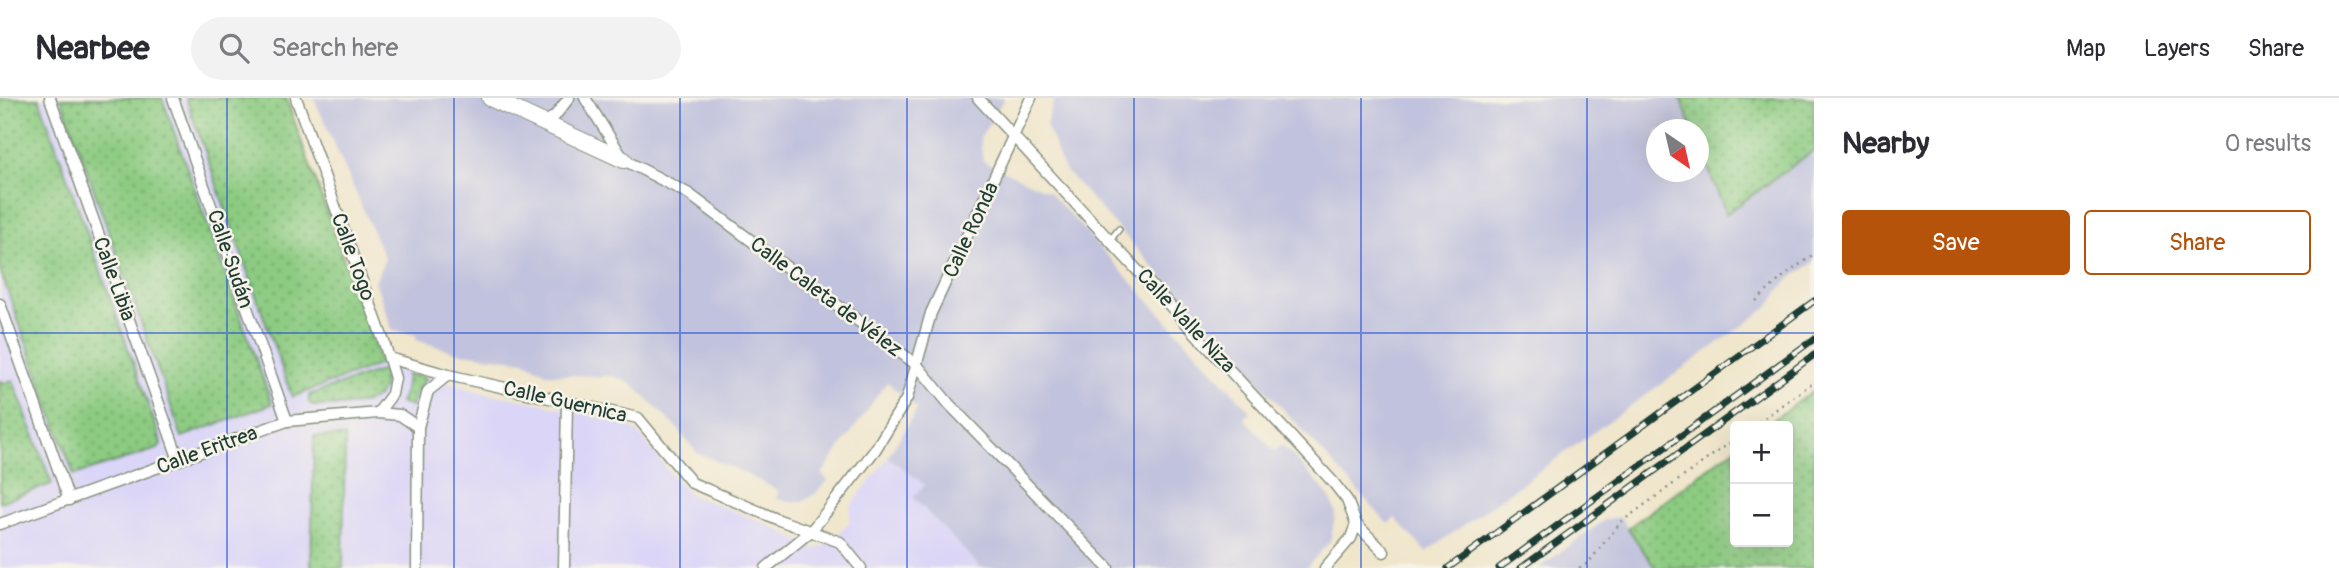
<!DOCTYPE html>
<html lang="en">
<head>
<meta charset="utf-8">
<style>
  :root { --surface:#fff; --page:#f2f2f3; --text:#2b2b33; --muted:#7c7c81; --line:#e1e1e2; --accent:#b45309 }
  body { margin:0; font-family:Pangolin,sans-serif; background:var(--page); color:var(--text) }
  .controls { position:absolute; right:21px; bottom:21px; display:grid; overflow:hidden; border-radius:7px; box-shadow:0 7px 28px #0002 }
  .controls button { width:63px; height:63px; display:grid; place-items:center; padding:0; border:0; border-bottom:2px solid var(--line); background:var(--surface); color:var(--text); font:35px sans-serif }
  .compass { position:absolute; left:1646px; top:21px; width:63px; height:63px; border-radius:50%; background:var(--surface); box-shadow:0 7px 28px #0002; rotate:146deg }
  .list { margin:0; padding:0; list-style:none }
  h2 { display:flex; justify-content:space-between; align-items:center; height:91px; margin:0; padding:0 28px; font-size:30px }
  h2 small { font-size:23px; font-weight:400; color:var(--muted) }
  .actions { display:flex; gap:14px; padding:21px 28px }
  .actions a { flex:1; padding:16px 0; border:2px solid var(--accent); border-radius:7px; text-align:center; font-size:24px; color:var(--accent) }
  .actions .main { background:var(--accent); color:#fff }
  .icon { flex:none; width:38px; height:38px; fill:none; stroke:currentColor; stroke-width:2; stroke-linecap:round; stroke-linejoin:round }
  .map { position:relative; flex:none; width:1814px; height:470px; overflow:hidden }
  header { display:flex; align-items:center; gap:42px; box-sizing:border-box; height:98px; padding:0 35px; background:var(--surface); border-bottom:2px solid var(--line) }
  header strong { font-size:33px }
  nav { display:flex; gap:38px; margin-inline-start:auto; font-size:24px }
  .search { width:490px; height:63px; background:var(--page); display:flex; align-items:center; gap:18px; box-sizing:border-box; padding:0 24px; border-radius:38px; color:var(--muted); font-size:26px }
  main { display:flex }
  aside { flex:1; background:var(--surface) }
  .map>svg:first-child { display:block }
  .built { fill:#dbd6f7 }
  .industrial { fill:#c1c2dd; fill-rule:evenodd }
  .grass { fill:url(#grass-dots); stroke:#56845a; stroke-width:2 }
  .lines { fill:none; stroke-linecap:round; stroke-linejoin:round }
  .lane-casing { stroke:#889280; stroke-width:8 }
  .street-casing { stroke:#889280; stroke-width:13 }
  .secondary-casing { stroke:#889280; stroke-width:18 }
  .path { stroke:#889280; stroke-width:2.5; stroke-dasharray:2 5; stroke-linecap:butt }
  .lane { stroke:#fff; stroke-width:5 }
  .street { stroke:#fff; stroke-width:10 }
  .secondary { stroke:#fff; stroke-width:16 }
  .rail-casing { stroke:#1f3d34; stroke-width:7 }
  .rail { stroke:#f7f3e8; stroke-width:4.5; stroke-dasharray:13; stroke-linecap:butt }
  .grid { fill:none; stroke:#1d4ed8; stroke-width:2; stroke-opacity:0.55 }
  .labels { text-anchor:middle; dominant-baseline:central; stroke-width:5; stroke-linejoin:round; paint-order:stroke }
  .street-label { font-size:21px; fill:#1f3d34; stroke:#f7f3e8 }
</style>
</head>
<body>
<header>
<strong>Nearbee</strong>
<div class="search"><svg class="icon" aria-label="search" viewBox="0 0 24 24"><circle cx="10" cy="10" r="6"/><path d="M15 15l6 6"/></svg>Search here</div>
<nav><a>Map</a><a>Layers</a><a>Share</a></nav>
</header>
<main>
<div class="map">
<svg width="1814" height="470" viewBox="0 0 1814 470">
  <defs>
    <pattern id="grass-dots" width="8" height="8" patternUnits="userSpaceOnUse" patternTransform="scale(1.75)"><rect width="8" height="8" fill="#8ccb81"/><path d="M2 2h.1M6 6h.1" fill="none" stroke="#72a66a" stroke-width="1.8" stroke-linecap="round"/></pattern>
  </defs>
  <rect width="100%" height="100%" fill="#f7f3e8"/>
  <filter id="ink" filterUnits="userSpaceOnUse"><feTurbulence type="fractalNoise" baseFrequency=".0143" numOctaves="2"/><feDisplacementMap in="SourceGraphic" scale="14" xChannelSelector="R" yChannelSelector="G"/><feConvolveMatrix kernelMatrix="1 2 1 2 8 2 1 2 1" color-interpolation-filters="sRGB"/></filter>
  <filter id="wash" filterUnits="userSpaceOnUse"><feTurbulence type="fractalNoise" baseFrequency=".00686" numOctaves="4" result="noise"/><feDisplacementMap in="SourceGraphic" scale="28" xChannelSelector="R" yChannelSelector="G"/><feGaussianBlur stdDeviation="1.57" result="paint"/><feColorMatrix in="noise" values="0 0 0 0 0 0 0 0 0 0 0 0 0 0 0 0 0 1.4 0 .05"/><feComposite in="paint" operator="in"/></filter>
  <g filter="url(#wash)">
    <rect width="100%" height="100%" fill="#f0e6cc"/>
    <path class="built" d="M0,0H286L381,266L480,294L545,306L627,327L637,333L677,384L691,397L763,424L813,450H821L849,425L851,408L888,359L925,387L914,399L981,470H0Z"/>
    <g class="industrial">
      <path d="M314,0H1004L980,41L983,63L1049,94L1250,313L1244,320L1274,353L1282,347L1319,386L1331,402L1336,415L1330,443L1306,470H981L913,399L925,387L888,359L917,311L887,284L822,376L828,383L816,395L802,404H790L776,400L779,393L742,374L697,355L677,330L632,286L612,278H601L600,280L595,278L548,276L524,263L455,254L416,242V237L392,232L375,183L385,161Z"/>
      <path d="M1055,0H1814V164L1787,183L1766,211L1426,454L1395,420L1388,426L1064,71L1046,27ZM1657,32H1699V74H1657Z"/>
      <path d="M1620,419L1655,470H1539L1606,421Z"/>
    </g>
    <g class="grass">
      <path d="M0,0H39L159,337L161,346L158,351L74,377L0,172Z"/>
      <path d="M61,0H162L272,306L182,339Z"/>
      <path d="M186,0H286L381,266L292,299Z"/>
      <path d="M1680,0H1814V52L1726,116L1699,46V32L1693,31Z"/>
      <path d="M383,272C393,314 340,307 313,308L309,304V297Z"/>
      <path d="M407,276L426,280L417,293L411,308L400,305L405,293Z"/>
      <path d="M0,281L2,286L13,282L52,386L0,404Z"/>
      <path d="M1814,292V470H1655L1628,430L1735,350V444H1788V328H1765Z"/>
      <path d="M314,338L345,339L343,470H311Z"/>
    </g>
  </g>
  <g filter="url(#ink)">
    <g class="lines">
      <g class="lane-casing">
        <path id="lane" d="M1111,141L1119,131"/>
      </g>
      <g class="street-casing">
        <g id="street">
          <path d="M50,0L179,362"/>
          <path d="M173,0L287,323"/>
          <path d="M296,0L384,244L395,280L392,296L378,315"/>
          <path d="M585,0L624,62L689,96L917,267L949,306L1108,470"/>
          <path d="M978,0L1333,384L1347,402L1356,426L1384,454"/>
          <path d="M542,25L554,19L569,0"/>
          <path d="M0,206L69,402"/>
          <path d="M389,260L448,277"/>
          <path d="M0,426L287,323L378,315L400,317L418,329"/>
          <path d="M417,470L418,329L428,293L448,277L638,320L692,385L779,422L840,444L861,470"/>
          <path d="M564,470L567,304"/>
          <path d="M766,470L811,433L827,413L875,352L907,300L931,215L1031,0"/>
          <path d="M1325,470L1351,440L1356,426"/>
        </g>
      </g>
      <g class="secondary-casing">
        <path id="secondary" d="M490,0L624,62"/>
      </g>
      <g class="path">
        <path d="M1756,203L1784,178L1814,156"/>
        <path d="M1753,328L1814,284"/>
        <path d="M1579,470L1588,465L1621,424L1735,341"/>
      </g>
      <use href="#lane" class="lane"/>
      <use href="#street" class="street"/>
      <use href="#secondary" class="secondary"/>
      <g class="rail-casing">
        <g id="rail">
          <path d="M1448,470L1814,203"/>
          <path d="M1499,470L1814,241"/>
          <path d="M1521,470L1814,257"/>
        </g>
      </g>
      <use href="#rail" class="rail"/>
    </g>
  </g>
  <path class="grid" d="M227,0V470M454,0V470M680,0V470M907,0V470M1134,0V470M1361,0V470M1587,0V470M0,235H1814"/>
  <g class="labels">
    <g class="street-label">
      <text transform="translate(971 132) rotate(-65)">Calle Ronda</text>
      <text transform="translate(353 159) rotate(70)">Calle Togo</text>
      <text transform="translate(230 161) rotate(71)">Calle Sudán</text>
      <text transform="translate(114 181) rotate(70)">Calle Libia</text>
      <text transform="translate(826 199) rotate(37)">Calle Caleta de Vélez</text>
      <text transform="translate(1186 223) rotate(47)">Calle Valle Niza</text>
      <text transform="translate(565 304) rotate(13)">Calle Guernica</text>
      <text transform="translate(207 352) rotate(-20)">Calle Eritrea</text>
    </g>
  </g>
</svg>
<div class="controls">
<button>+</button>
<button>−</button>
</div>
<svg class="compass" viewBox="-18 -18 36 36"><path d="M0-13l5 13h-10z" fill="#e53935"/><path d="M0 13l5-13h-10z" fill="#7c7c81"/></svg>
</div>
<aside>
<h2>Nearby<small>0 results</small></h2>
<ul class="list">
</ul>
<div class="actions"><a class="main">Save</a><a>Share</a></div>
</aside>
</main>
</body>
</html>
